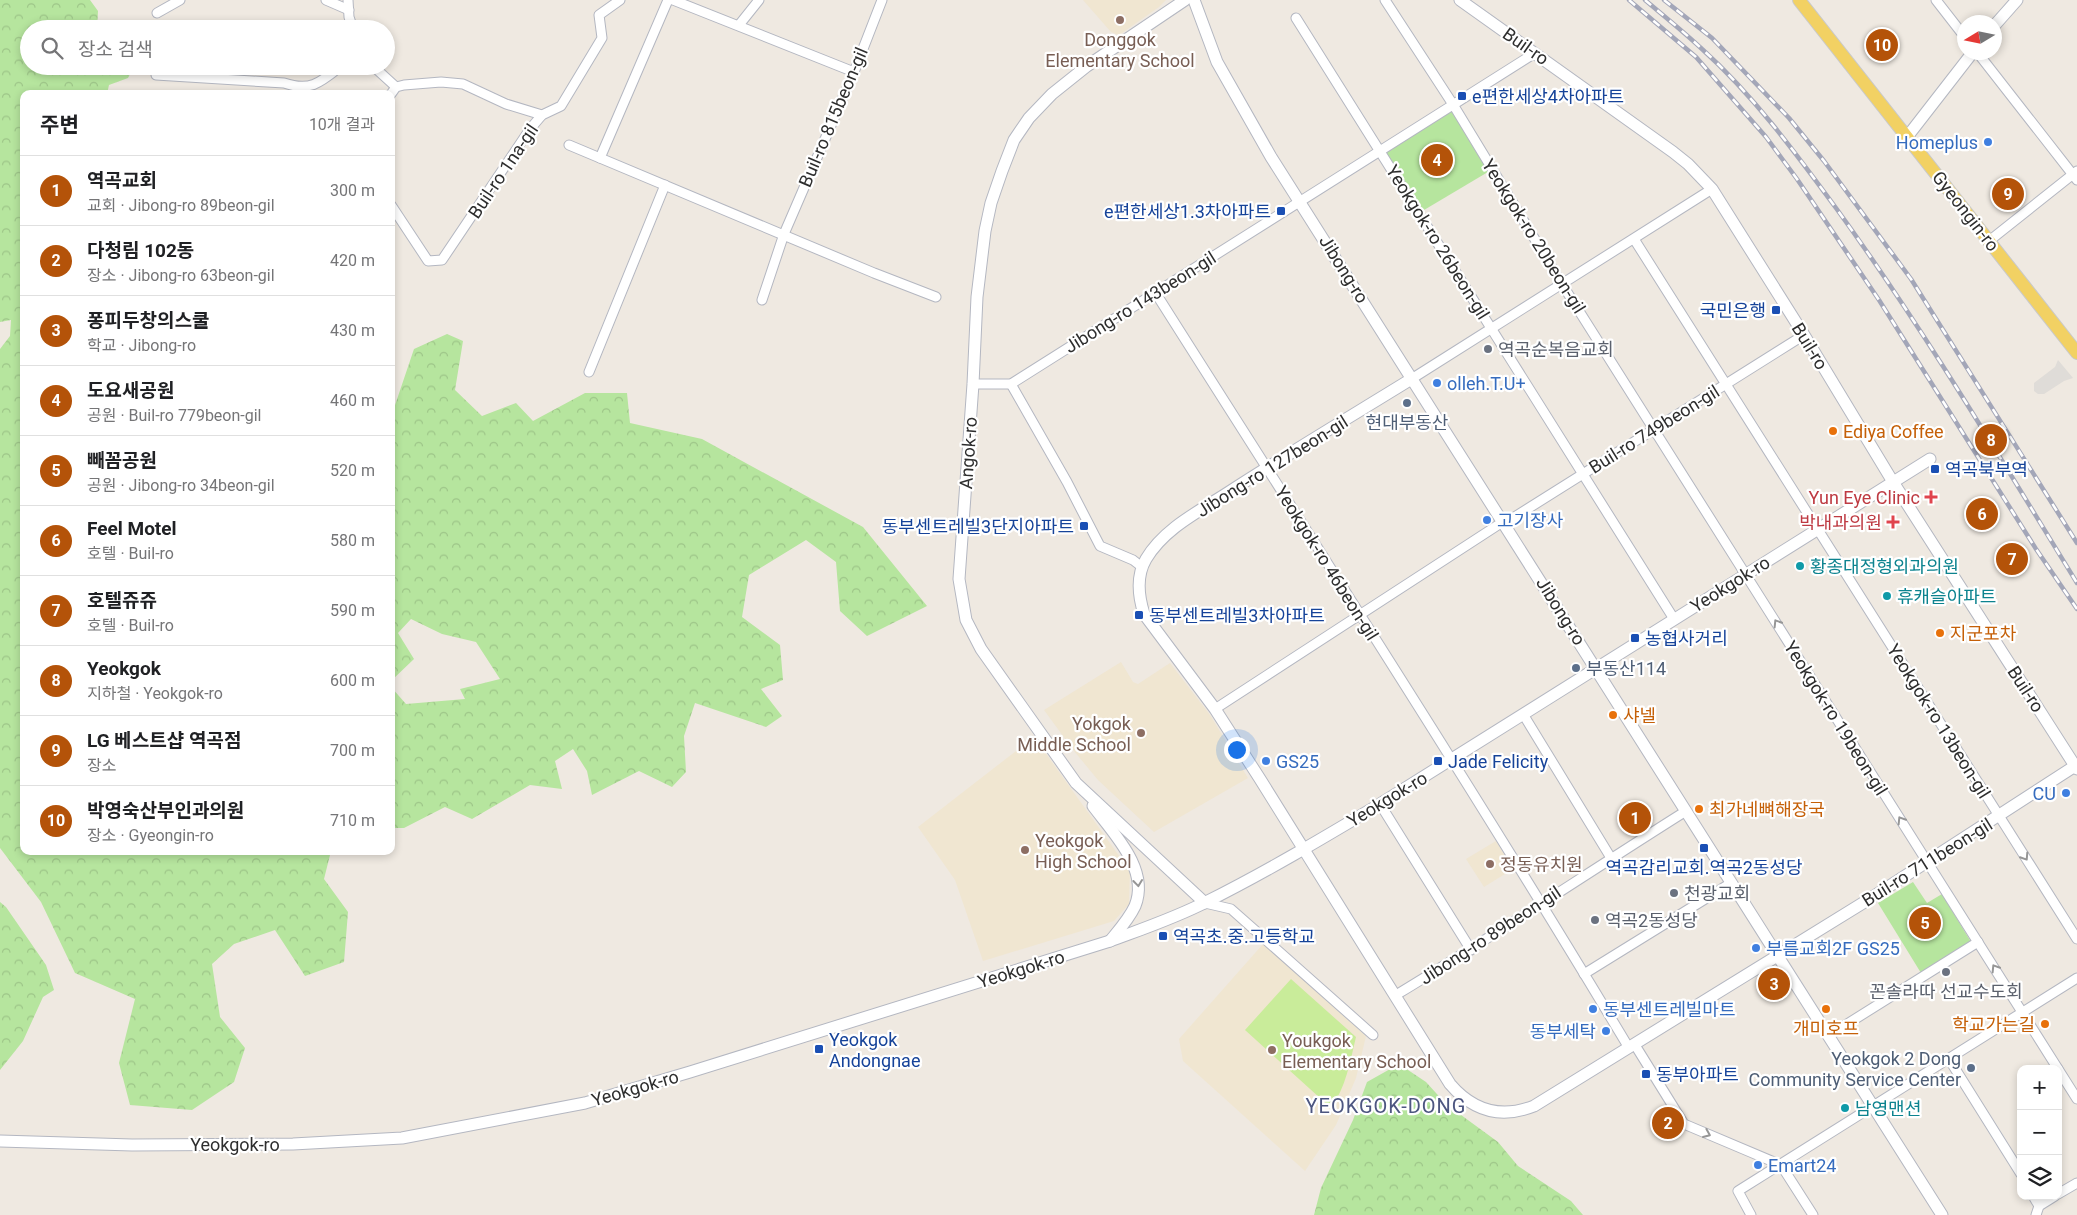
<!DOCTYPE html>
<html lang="ko">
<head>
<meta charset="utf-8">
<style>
  :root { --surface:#fff; --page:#f2f2f2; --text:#202124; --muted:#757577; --line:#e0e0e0; --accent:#b45309 }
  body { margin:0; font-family:Roboto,"Noto Sans KR",sans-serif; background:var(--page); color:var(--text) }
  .controls { position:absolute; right:15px; bottom:15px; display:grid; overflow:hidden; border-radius:10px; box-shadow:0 2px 8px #0003 }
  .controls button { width:45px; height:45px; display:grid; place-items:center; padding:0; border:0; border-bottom:1px solid var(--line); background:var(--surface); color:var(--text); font:25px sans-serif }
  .compass { position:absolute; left:1957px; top:15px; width:45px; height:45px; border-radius:50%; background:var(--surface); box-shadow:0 2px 8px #0003; rotate:260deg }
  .you { position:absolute; left:1236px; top:749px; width:18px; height:18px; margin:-12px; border:4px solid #fff; border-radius:50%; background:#1a73e8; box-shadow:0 0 0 8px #1a73e833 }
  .badge { display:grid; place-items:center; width:32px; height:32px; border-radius:50%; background:var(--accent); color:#fff; font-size:16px; font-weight:700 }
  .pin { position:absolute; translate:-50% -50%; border:2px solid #fff; box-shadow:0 1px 5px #0006 }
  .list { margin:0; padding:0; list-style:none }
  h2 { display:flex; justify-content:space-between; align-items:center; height:65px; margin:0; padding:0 20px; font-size:21px }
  h2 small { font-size:16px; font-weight:400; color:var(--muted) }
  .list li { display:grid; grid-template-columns:32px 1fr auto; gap:15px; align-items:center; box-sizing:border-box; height:70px; padding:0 20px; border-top:1px solid var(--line) }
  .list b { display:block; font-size:19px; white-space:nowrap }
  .list p { margin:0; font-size:16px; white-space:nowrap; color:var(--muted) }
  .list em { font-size:16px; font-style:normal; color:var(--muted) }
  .icon { flex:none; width:28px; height:28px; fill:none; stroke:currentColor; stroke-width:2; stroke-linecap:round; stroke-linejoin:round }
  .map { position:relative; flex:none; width:2077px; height:1215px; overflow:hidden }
  .search { position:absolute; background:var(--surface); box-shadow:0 2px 8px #0003; left:20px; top:20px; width:375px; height:55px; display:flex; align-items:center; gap:12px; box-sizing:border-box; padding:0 18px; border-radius:28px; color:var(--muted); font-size:19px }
  .panel { position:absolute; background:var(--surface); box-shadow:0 2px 8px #0003; left:20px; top:90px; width:375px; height:765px; border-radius:10px }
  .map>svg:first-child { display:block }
  .education { fill:#f0e6d1 }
  .forest { fill:url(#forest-crowns) }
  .park { fill:#b6e59e }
  .pitch { fill:#c9ec9a }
  .plaza { fill:#dfdcd8 }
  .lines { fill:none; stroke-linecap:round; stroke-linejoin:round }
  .street-casing { stroke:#b4b7c1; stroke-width:11 }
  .secondary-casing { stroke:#b4b7c1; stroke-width:13 }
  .primary-casing { stroke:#c9c9c9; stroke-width:14 }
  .street { stroke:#fff; stroke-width:9 }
  .secondary { stroke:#fff; stroke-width:11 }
  .primary { stroke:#f2d163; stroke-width:12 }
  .rail-casing { stroke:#a3a6b8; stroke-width:4.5 }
  .rail { stroke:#fff; stroke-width:2.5; stroke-dasharray:8; stroke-linecap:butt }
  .oneway { stroke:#969696 }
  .education-dot { fill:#8d6e63; stroke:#fff; stroke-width:2 }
  .transit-dot { fill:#1a4fb4; stroke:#fff; stroke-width:2 }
  .shop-dot { fill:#3f7fe0; stroke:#fff; stroke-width:2 }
  .worship-dot { fill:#6b7280; stroke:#fff; stroke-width:2 }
  .service-dot { fill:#5c6f8a; stroke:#fff; stroke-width:2 }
  .food-dot { fill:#e8710a; stroke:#fff; stroke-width:2 }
  .health-dot { fill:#e0444e; stroke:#fff; stroke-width:2 }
  .culture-dot { fill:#0f9aa8; stroke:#fff; stroke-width:2 }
  .labels { text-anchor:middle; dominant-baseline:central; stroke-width:4.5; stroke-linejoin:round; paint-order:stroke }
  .education-label { font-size:18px; fill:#785e54; stroke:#fff; text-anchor:start }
  .street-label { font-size:18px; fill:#2e2e2e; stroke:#fff }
  .transit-label { font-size:18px; fill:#164399; stroke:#fff; text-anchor:start }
  .shop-label { font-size:18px; fill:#366cbe; stroke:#fff; text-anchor:start }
  .worship-label { font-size:18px; fill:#5b616d; stroke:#fff; text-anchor:start }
  .service-label { font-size:18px; fill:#4e5e75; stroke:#fff }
  .food-label { font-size:18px; fill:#c56008; stroke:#fff; text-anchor:start }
  .health-label { font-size:18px; fill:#be3a42; stroke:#fff; text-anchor:end }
  .culture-label { font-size:18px; fill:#0d838f; stroke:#fff; text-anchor:start }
  .quarter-label { font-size:20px; letter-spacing:1px; fill:#4d5680; stroke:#fff }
</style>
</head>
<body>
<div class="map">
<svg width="2077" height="1215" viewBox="0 0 2077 1215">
  <defs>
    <pattern id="forest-crowns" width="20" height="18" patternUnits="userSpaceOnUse" patternTransform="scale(1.25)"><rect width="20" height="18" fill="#b6e59e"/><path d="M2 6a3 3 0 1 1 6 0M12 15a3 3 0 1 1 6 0" fill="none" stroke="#9dc588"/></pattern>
  </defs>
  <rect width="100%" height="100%" fill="#efe9e1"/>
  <g class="education">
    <path d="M1083,0H1166L1159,7L1119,35L1111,32Z"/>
    <path d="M1121,662L1133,682L1138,684L1170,663L1210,715L1248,778L1154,832L1098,780L1074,751L1044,710Z"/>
    <path d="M1034,737L1130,871L1129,904L1114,921L983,961L955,880L918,827Z"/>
    <path d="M1496,841L1513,869L1484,887L1466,859Z"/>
    <path d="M1263,944L1366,1036L1356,1078L1336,1125L1305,1171L1183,1061L1179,1039Z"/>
    <path d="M1768,975L1778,977L1785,989L1774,996L1763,978Z"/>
  </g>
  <g class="forest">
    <path d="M0,0H90L98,11L97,29H29V66H134L128,78L109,85L107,94H24V851H331L324,879L348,912L344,962L305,976L275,930L234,944L212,964L220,1017L245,1048L234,1082L192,1110L130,1105L119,1063L135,999L75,973L41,902L0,848V349L10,336L11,320L0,322Z"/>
    <path d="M447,334L463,341L455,390L482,416L516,403L533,421L585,393H627L630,423L702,439L863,527L927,606L867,636L840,611L836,562L806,540L749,575L742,617L780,645L783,680L761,689L782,716L766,727L695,703L684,736L686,772L672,787L639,771L592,795L587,771L573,749L555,761L562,789L530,785L472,819L445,807L404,828H391V687L406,704L465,699L460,689L500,679L476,642L442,634L411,619L398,633L414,659L391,681V417L414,349Z"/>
    <path d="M0,902L6,907L46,965L54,990L43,997L23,1041L0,1070Z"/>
    <path d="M1399,1064L1426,1082L1446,1104L1498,1142L1518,1166L1571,1201L1583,1215H1314L1321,1188L1353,1120L1367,1082Z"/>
  </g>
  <g class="park">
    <path d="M1454,106L1493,169L1419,213L1381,151Z"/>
    <path d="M1913,882L1927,903L1942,894L1971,942L1921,973L1878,903Z"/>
  </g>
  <path class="pitch" d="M1291,979L1356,1037C1350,1062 1346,1087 1331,1108L1245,1030Z"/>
  <path class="plaza" d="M2058,360L2073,378L2064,381L2044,394H2038L2034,391V383L2055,367Z"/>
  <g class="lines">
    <g class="street-casing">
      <g id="street">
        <path d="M326,0L349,10"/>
        <path d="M348,0L349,17L353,29"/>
        <path d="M673,0L854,72"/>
        <path d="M1385,0L1454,106L1562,284L2058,1069"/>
        <path d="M1936,0L1964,36"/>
        <path d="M157,13L180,0"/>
        <path d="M1296,18L1674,619"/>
        <path d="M739,25L759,0"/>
        <path d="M1977,52L2077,180"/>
        <path d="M373,66L396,87"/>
        <path d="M156,75L284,83C311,92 321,82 341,66"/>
        <path d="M391,94L396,87L404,85L441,82L463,84L506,104L542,115"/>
        <path d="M569,145L874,273L936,297"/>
        <path d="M600,158L668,0"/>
        <path d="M391,205L428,261L442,260L530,129L542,115L561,106L602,38L599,15L620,0"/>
        <path d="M1634,239L2077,939"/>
        <path d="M1989,241L2077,171"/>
        <path d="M1155,292C1314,543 1476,793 1629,1048"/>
        <path d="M762,300L784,234L854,72L882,0"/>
        <path d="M589,372L665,185"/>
        <path d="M1413,378L1712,189"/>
        <path d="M973,384H1011L1535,53"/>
        <path d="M1011,384L1067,482L1100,546L1133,560L1142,567"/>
        <path d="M1215,709L1498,525L1505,523L1804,335"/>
        <path d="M1523,714L1611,858"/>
        <path d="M1380,804L1471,950"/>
        <path d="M1205,903L1231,909L1373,1035"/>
        <path d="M1584,974L1731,883"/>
        <path d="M1396,995C1494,936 1589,872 1686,811"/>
        <path d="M1828,1036L1978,942"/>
        <path d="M1635,1045L1684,1124L1781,1165"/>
        <path d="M1949,1059L2021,1174"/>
        <path d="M2058,1069L2077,1099"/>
        <path d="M1781,1165L1813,1215"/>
        <path d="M2058,1194L2077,1183"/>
        <path d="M2033,1196L2039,1206"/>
        <path d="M1751,1215L1738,1191L2077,978"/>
        <path d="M2036,1215L2039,1206L2055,1196"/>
      </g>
    </g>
    <g class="secondary-casing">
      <g id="secondary">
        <path d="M1185,0L1087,66L1052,94L1029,118L1014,140L1002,171L991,203L985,231L977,297L973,384L959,579L966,620L981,649L1076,783L1205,903"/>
        <path d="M1194,0L1217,62L1271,157L1942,1215"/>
        <path d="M1460,0L1673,152L1688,164L1712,189L1804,335L1893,482L2077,769"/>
        <path d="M1994,26L2017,0"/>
        <path d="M1907,137L1973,52"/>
        <path d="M1413,378C1353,415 1291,452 1232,490C1202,510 1165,527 1146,559C1136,576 1138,595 1144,614L1215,709L1260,779L1450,1084C1473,1111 1501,1119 1534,1106L1871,898L2075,766"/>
        <path d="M1093,806C1113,833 1150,869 1135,906C1129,919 1119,930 1110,941"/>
        <path d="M0,1141L132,1145L293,1144L402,1138L585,1103L690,1072L1110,941C1142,929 1175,918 1206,902C1266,872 1323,838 1380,804L1930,459"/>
      </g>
    </g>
    <g class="primary-casing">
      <path id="primary" d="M1799,0L2077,353"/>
    </g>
    <use href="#street" class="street"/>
    <use href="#secondary" class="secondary"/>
    <use href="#primary" class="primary"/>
    <g class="rail-casing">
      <g id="rail">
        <path d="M1629,0L1696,57L1766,137L1797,179L1879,300L2036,549L2077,609"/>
        <path d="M1645,0C1664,16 1684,32 1702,49C1753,95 1795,152 1836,208C1923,328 1999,456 2077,583"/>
        <path d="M1664,0L1712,38L1789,118L1824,161L1911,279L2077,543"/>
      </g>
    </g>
    <use href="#rail" class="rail"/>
  </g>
  <defs><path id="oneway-chevron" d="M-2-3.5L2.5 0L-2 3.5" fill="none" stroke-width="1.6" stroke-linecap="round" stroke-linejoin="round" transform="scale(1.25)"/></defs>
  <g class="oneway">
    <use href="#oneway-chevron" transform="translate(1777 623) rotate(-122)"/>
    <use href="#oneway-chevron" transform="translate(1901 820) rotate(-122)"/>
    <use href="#oneway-chevron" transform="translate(2025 857) rotate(57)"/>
    <use href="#oneway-chevron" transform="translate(1138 883) rotate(83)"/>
    <use href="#oneway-chevron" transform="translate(1995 968) rotate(-122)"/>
    <use href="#oneway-chevron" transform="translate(1707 1134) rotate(23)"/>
  </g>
  <g class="education-dot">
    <circle cx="1120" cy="20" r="5"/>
    <circle cx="1141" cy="733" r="5"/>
    <circle cx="1025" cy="850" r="5"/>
    <circle cx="1490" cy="864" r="5"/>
    <circle cx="1272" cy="1050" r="5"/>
  </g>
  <g class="transit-dot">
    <rect x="1457" y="91" width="10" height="10" rx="2.5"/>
    <rect x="1276" y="206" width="10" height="10" rx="2.5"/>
    <rect x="1771" y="305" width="10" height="10" rx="2.5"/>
    <rect x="1930" y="464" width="10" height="10" rx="2.5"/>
    <rect x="1079" y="521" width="10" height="10" rx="2.5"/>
    <rect x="1134" y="610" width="10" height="10" rx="2.5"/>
    <rect x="1630" y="633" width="10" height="10" rx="2.5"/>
    <rect x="1433" y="756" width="10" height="10" rx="2.5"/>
    <rect x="1699" y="843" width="10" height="10" rx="2.5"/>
    <rect x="1158" y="931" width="10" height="10" rx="2.5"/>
    <rect x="814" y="1044" width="10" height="10" rx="2.5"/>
    <rect x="1641" y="1069" width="10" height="10" rx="2.5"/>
  </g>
  <g class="shop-dot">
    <circle cx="1988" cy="142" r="5"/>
    <circle cx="1437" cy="383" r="5"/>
    <circle cx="1487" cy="520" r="5"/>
    <circle cx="1266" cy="761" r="5"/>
    <circle cx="2066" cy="793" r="5"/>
    <circle cx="1756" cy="948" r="5"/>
    <circle cx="1593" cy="1009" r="5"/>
    <circle cx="1606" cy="1031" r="5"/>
    <circle cx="1758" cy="1165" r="5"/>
  </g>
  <g class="worship-dot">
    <circle cx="1488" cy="349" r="5"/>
    <circle cx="1674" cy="893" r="5"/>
    <circle cx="1595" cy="920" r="5"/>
    <circle cx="1946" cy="972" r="5"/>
  </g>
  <g class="service-dot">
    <circle cx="1407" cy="403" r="5"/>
    <circle cx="1576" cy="668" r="5"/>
    <circle cx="1971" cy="1068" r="5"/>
  </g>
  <g class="food-dot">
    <circle cx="1833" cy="431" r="5"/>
    <circle cx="1940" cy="633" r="5"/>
    <circle cx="1613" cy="715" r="5"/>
    <circle cx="1699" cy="809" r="5"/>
    <circle cx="1826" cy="1009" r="5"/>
    <circle cx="2045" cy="1024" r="5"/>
  </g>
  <g class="health-dot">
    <path d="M1928.5 489.5h5v5h5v5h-5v5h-5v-5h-5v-5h5z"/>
    <path d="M1890.5 514.5h5v5h5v5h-5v5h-5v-5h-5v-5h5z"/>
  </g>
  <g class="culture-dot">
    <circle cx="1800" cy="566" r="5"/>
    <circle cx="1887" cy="596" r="5"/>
    <circle cx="1845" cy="1108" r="5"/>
  </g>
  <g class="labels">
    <g class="education-label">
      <text x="1120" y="39" text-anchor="middle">Donggok<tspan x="1120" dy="21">Elementary School</tspan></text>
      <text x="1131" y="723" text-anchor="end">Yokgok<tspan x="1131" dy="21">Middle School</tspan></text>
      <text x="1035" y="840">Yeokgok<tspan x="1035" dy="21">High School</tspan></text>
      <text x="1500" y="864">정동유치원</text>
      <text x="1282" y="1040">Youkgok<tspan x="1282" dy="21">Elementary School</tspan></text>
    </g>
    <g class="street-label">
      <text transform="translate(1526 46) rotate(35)">Buil-ro</text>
      <text transform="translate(833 117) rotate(-67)">Buil-ro 815beon-gil</text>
      <text transform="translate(503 171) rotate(-56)">Buil-ro 1na-gil</text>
      <text transform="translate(1966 211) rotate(52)">Gyeongin-ro</text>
      <text transform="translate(1534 236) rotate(58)">Yeokgok-ro 20beon-gil</text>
      <text transform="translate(1438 242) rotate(58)">Yeokgok-ro 26beon-gil</text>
      <text transform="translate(1344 269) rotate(58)">Jibong-ro</text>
      <text transform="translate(1140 302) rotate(-32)">Jibong-ro 143beon-gil</text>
      <text transform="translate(1810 346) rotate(58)">Buil-ro</text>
      <text transform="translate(1654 429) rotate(-32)">Buil-ro 749beon-gil</text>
      <text transform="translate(968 453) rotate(-86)">Angok-ro</text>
      <text transform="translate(1272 466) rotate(-32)">Jibong-ro 127beon-gil</text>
      <text transform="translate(1327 563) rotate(58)">Yeokgok-ro 46beon-gil</text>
      <text transform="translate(1730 584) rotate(-32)">Yeokgok-ro</text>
      <text transform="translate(1561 611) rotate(58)">Jibong-ro</text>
      <text transform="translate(2026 689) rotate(57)">Buil-ro</text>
      <text transform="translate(1836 718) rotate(58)">Yeokgok-ro 19beon-gil</text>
      <text transform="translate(1939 721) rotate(58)">Yeokgok-ro 13beon-gil</text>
      <text transform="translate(1387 799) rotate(-31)">Yeokgok-ro</text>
      <text transform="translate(1927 862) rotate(-32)">Buil-ro 711beon-gil</text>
      <text transform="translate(1490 935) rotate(-33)">Jibong-ro 89beon-gil</text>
      <text transform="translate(1021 969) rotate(-17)">Yeokgok-ro</text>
      <text transform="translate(635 1088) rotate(-16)">Yeokgok-ro</text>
      <text x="235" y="1144">Yeokgok-ro</text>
    </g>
    <g class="transit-label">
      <text x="1472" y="96">e편한세상4차아파트</text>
      <text x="1271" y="211" text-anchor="end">e편한세상1.3차아파트</text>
      <text x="1766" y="310" text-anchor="end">국민은행</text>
      <text x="1945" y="469">역곡북부역</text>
      <text x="1074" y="526" text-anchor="end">동부센트레빌3단지아파트</text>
      <text x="1149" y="615">동부센트레빌3차아파트</text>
      <text x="1645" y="638">농협사거리</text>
      <text x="1448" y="761">Jade Felicity</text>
      <text x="1704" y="867" text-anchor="middle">역곡감리교회.역곡2동성당</text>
      <text x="1173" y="936">역곡초.중.고등학교</text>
      <text x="829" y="1039">Yeokgok<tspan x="829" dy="21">Andongnae</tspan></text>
      <text x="1656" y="1074">동부아파트</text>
    </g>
    <g class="shop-label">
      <text x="1978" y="142" text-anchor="end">Homeplus</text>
      <text x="1447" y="383">olleh.T.U+</text>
      <text x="1497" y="520">고기장사</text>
      <text x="1276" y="761">GS25</text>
      <text x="2056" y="793" text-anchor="end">CU</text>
      <text x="1766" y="948">부름교회2F GS25</text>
      <text x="1603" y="1009">동부센트레빌마트</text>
      <text x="1596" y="1031" text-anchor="end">동부세탁</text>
      <text x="1768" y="1165">Emart24</text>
    </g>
    <g class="worship-label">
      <text x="1498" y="349">역곡순복음교회</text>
      <text x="1684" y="893">천광교회</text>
      <text x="1605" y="920">역곡2동성당</text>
      <text x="1946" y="991" text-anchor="middle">꼰솔라따 선교수도회</text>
    </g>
    <g class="service-label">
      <text x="1407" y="422">현대부동산</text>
      <text x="1586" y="668" text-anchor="start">부동산114</text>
      <text x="1961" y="1058" text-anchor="end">Yeokgok 2 Dong<tspan x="1961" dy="21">Community Service Center</tspan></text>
    </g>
    <g class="food-label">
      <text x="1843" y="431">Ediya Coffee</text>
      <text x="1950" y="633">지군포차</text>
      <text x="1623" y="715">샤넬</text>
      <text x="1709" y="809">최가네뼈해장국</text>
      <text x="2035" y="1024" text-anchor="end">학교가는길</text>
      <text x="1826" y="1028" text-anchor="middle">개미호프</text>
    </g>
    <g class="health-label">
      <text x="1920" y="497">Yun Eye Clinic</text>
      <text x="1882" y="522">박내과의원</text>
    </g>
    <g class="culture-label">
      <text x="1810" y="566">황종대정형외과의원</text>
      <text x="1897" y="596">휴캐슬아파트</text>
      <text x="1855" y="1108">남영맨션</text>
    </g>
    <g class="quarter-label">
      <text x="1386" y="1106">YEOKGOK-DONG</text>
    </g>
  </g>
</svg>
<div class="controls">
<button>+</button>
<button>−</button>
<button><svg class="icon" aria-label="layers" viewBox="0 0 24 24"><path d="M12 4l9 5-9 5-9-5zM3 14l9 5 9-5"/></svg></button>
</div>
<svg class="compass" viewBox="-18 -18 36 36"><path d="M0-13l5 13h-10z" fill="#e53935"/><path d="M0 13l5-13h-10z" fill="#757577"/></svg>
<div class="you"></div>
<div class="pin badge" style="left:1635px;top:818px">1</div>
<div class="pin badge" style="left:1668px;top:1123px">2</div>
<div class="pin badge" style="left:1774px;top:984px">3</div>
<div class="pin badge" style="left:1437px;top:160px">4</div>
<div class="pin badge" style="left:1925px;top:923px">5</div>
<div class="pin badge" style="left:1982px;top:514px">6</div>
<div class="pin badge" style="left:2012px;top:559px">7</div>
<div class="pin badge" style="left:1991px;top:440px">8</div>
<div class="pin badge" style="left:2008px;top:194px">9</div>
<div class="pin badge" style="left:1882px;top:45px">10</div>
<div class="search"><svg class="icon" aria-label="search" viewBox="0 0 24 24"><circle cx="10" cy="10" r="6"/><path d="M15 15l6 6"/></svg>장소 검색</div>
<section class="panel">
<h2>주변<small>10개 결과</small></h2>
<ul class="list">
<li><span class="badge">1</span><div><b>역곡교회</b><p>교회 · Jibong-ro 89beon-gil</p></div><em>300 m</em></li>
<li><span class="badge">2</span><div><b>다청림 102동</b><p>장소 · Jibong-ro 63beon-gil</p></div><em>420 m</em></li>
<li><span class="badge">3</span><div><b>퐁피두창의스쿨</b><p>학교 · Jibong-ro</p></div><em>430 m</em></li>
<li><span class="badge">4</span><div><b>도요새공원</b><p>공원 · Buil-ro 779beon-gil</p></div><em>460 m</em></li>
<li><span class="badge">5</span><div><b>빼꼼공원</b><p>공원 · Jibong-ro 34beon-gil</p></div><em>520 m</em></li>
<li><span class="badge">6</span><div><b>Feel Motel</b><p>호텔 · Buil-ro</p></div><em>580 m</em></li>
<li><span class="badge">7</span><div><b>호텔쥬쥬</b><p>호텔 · Buil-ro</p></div><em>590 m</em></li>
<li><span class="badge">8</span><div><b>Yeokgok</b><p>지하철 · Yeokgok-ro</p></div><em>600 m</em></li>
<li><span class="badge">9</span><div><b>LG 베스트샵 역곡점</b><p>장소</p></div><em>700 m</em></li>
<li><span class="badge">10</span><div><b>박영숙산부인과의원</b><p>장소 · Gyeongin-ro</p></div><em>710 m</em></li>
</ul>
</section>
</div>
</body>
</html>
